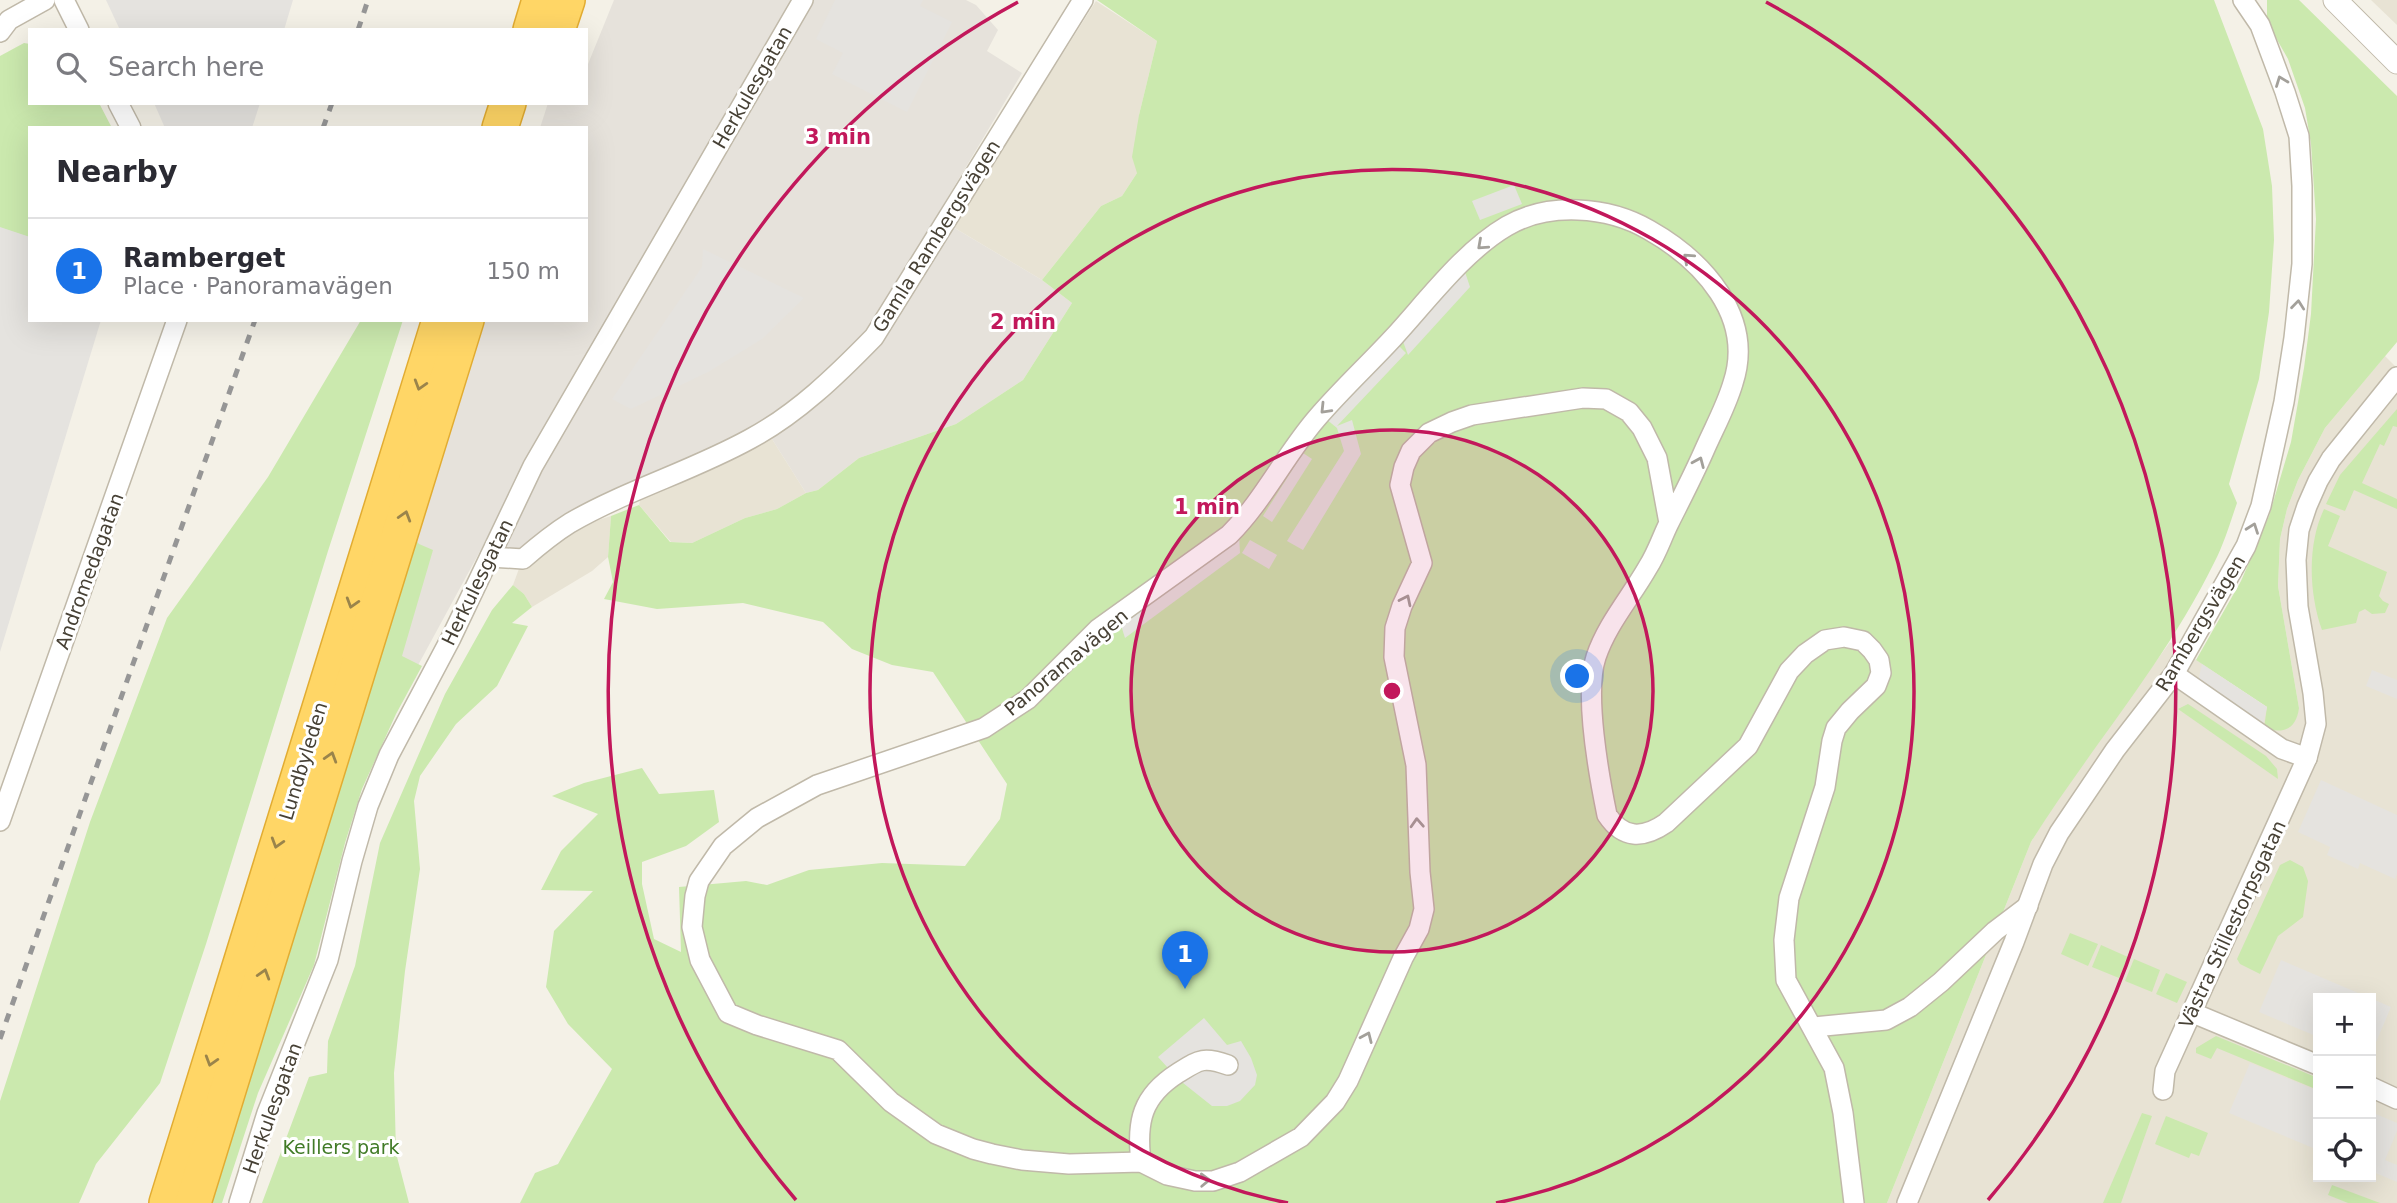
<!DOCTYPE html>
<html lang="en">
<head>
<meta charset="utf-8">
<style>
  :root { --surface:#fff; --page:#f2f2f3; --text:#2b2b33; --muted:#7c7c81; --line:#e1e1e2; --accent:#1a73e8 }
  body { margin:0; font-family:"DejaVu Sans",sans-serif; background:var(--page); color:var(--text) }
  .controls { position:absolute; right:21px; bottom:21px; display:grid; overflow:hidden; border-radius:0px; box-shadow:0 7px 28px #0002 }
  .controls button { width:63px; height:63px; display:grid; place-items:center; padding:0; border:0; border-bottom:2px solid var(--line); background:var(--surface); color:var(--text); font:35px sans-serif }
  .you { position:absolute; left:1578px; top:677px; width:24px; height:24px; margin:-18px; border:5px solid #fff; border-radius:50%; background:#1a73e8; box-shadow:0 0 0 10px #1a73e833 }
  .badge { display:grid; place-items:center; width:46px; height:46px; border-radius:50%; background:var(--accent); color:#fff; font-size:23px; font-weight:700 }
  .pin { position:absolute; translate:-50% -58px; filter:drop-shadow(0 2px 4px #0008) }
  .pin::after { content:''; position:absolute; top:37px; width:24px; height:21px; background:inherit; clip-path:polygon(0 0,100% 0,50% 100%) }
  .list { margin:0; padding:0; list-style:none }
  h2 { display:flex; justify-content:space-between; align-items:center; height:91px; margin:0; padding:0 28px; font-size:30px }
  h2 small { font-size:23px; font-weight:400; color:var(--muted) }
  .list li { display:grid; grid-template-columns:46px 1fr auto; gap:21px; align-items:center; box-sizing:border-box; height:105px; padding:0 28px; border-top:2px solid var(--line) }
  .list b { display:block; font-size:26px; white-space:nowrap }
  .list p { margin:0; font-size:23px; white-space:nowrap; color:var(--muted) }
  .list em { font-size:23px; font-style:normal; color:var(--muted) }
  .icon { flex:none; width:38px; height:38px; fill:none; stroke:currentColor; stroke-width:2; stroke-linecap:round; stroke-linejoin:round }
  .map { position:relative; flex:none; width:2397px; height:1203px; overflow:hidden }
  .search { position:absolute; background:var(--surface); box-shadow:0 7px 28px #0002; left:28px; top:28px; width:560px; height:77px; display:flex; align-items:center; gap:18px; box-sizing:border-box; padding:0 24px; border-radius:0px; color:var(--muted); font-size:26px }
  .panel { position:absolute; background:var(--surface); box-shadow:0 7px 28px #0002; left:28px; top:126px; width:560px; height:196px; border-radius:0px }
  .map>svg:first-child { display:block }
  .residential { fill:#e8e3d4; fill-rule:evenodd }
  .industrial { fill:#e6e2db }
  .green { fill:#cbe9ae }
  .parking { fill:#e5e3df }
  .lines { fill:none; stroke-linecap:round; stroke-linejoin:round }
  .minor-casing { stroke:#c0b9a9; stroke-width:22 }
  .tertiary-casing { stroke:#c0b9a9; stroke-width:25 }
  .motorway-casing { stroke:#e2ac32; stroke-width:38 }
  .minor { stroke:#fff; stroke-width:19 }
  .tertiary { stroke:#fff; stroke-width:23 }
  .motorway { stroke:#ffd666; stroke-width:35 }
  .rail { stroke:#969696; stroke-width:5; stroke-dasharray:9 9; stroke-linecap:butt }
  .oneway { stroke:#a3a09a }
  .oneway2 { stroke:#9a844b }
  .ring { fill:none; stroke:#c2185b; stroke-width:3.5 }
  .labels { text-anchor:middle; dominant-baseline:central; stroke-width:6; stroke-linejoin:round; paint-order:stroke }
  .street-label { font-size:19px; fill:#474135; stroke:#fff }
  .park-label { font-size:19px; fill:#417b27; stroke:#fff }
  .centre { fill:#c2185b; stroke:#fff; stroke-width:3.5 }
  .ring-label { font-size:21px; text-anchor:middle; font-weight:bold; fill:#c2185b; stroke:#fff; stroke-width:6; stroke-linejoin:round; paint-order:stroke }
</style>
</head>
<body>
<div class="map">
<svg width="2397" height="1203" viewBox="0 0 2397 1203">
  <rect width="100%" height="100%" fill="#f4f1e7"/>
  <g class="residential">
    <path d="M2371,0H2397V25Z"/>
    <path d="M1096,1L1157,41L1139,115L1137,173L1122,196L1101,206L1042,280L953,227Z"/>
    <path d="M2385,356L2397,368V1203H1887L2031,842L2065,787L2170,642L2267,708H2299L2278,586L2280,539L2287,509L2298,480L2325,428ZM2318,998H2371V1177H2318Z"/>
    <path d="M772,439L806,493L777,509L745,518L692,543L671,542L639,505L641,496Z"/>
    <path d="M611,516L608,557L592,571L532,607L524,594L513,585L520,566L573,528Z"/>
  </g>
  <path class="industrial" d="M614,0H966L976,5L998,30L987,51L1022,73L936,217L1042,280L1072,303L1023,380L956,424L859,458L818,490L806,493L772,439L759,426L519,554L485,542L410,680L370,667L480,320H586V128H540L548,103H586V69Z"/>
  <g class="green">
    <path d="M1097,0H2214L2263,129L2272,186L2274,240L2269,312L2259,379L2229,484L2237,503C2230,523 2224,544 2214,563C2165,663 2090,748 2031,842L1887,1203H520L535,1173L558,1164L612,1069L568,1024L546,987L554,931L593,891L541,890L561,851L598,814L552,796L584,783L642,768L659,794L714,790L719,822L686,846L642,862V884L654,939L681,952L679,887L746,881L767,885L809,870L882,863L965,866L1000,819L1007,784L933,672L892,665L852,649L823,622L743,603L657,609L604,599L613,582L608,557L611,516L639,505L670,542L692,543L745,518L777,509L806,493L818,490L859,458L956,424L1023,380L1072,303L1042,280L1101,206L1122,196L1137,173L1132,157L1139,115L1157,41Z"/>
    <path d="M2267,0H2299L2397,96V342L2325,428L2298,480L2287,509L2280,539L2278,586L2299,708C2296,730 2283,734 2264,728L2267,707L2196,660L2241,581L2269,516L2291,442L2304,368L2311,314L2316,219L2311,144L2305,108L2288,59L2267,22Z"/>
    <path d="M24,43L30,44V103H99L112,128H30V249L0,233V56Z"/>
    <path d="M361,320H403L328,551L206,944L160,1083L96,1164L79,1203H0V1101L90,822L167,618L268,477Z"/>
    <path d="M2397,409V427L2393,426L2384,446L2380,444L2362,483L2397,499V509L2354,490L2345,511L2326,504L2340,475Z"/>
    <path d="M2324,509L2340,516L2328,546L2387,572L2379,596L2383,601L2389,604L2385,613L2372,614L2365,609L2359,612L2356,623L2322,630C2309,593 2307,545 2324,509Z"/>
    <path d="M413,536L419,544L433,550L402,656L422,666L396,714L362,789L345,843L314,965L258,1093L222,1203H206Z"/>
    <path d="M513,585L524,594L532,607L512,623L528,626L497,686L456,724L420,776L414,801L420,869L405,971L394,1073L396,1153L409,1203H262L309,1077L327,1073L328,1041L355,966L380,843L445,694L492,610Z"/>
    <path d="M2188,704L2266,756L2277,769L2278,779L2178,709Z"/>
    <path d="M2290,860L2303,867L2308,881L2303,917L2278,936L2260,974L2240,964L2237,959L2280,865Z"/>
    <path d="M2070,933L2098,944L2088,966L2061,954Z"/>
    <path d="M2101,945L2128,957L2119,978L2092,967Z"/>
    <path d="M2134,959L2160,970L2152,992L2125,981Z"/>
    <path d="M2166,973L2187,982L2177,1003L2156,994Z"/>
    <path d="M2216,1036L2318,1078V1090L2217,1048L2211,1059L2196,1053V1048Z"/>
    <path d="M2142,1113L2152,1116L2121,1203H2103Z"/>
    <path d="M2166,1116L2208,1133L2199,1156L2191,1153L2189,1158L2155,1144Z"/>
    <path d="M2332,1185L2380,1203H2348L2328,1195Z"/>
  </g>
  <g class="parking">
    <path d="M106,0H293L284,30H120Z"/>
    <path d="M835,0H923L920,6L952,22L907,112L832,74L843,53L816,39Z"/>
    <path d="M154,103H260L252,128H165Z"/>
    <path d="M1514,185L1522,204L1480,220L1472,201Z"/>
    <path d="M0,227L30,237V320H101L0,652Z"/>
    <path d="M703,249L804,298L762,339L708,372L631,409L612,399L702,267Z"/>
    <path d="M1464,269L1470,287L1408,355L1401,336Z"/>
    <path d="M1397,344L1406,353L1337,426L1352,420L1361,454L1303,550L1287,541L1344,451L1337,428L1326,419Z"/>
    <path d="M1303,453L1312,459L1272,522L1263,516Z"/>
    <path d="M1239,534L1240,553L1125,638L1120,622Z"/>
    <path d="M1250,540L1277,555L1269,569L1242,553Z"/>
    <path d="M2202,664L2267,707L2263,725L2198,681Z"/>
    <path d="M2372,670L2397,680V699L2366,686Z"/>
    <path d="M2321,780L2397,815V874L2395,879L2360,863L2358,869L2327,855L2330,847L2298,832Z"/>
    <path d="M2281,960L2391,1007L2371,1054V998H2318V1037L2259,1012Z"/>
    <path d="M1204,1018L1227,1045L1241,1041L1251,1058L1257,1075L1255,1085L1240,1101L1227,1106H1212L1178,1079L1158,1057Z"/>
    <path d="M2250,1063L2318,1091V1150L2229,1113Z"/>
    <path d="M2371,1112L2397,1123V1131L2385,1160L2397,1165V1182L2371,1171Z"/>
  </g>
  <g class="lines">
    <g class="minor-casing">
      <g id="minor">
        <path d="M64,0L79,30"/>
        <path d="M0,32L9,20L45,0"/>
        <path d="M118,103L131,128"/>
        <path d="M1669,523L1657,458L1642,428L1629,412L1606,399L1583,398L1472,415L1452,422L1429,433L1411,451L1404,467L1400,485L1422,563L1402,606L1395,628L1394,657L1416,765L1420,872L1424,909L1419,929L1403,958L1348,1081L1335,1102L1301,1137L1240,1172L1213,1181H1195L1167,1175L1141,1162L1069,1164L1022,1160L992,1154L973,1149L936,1134L891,1102L838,1050L757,1025L728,1013L700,960L692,927L695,896L699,881L723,846L757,818L817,785L984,728L1028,699L1098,629L1229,535C1264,500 1285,455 1317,418C1341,390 1368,365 1393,338C1427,301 1464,251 1507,226C1548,202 1608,206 1649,230C1702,260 1755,316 1733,383C1726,407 1714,428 1704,451C1693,476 1681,499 1669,523C1662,537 1657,553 1648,567C1631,597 1607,624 1596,657C1584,693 1599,776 1607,815C1623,839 1643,839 1666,823L1748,746L1789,671L1805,654L1825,640L1844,637L1863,641L1872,650L1879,660L1881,673L1876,686L1850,711L1836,728L1832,741L1825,787L1789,898L1784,940L1786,980L1834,1068L1843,1113L1854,1203"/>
        <path d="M490,557L523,559C538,546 554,533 570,523C627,490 692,471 750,439C797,414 837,375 874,337L1083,0"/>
        <path d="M2174,674L2282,749L2307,758"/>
        <path d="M0,821L177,320"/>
        <path d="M2193,1013L2318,1065"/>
        <path d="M1814,1027L1886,1020L1910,1007L1941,982L1995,931L2028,906"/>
        <path d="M2371,1087L2397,1099"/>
        <path d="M2163,1090L2165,1071L2307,758L2316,724L2313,693L2298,607L2296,560L2299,530L2307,506L2318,481L2331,459L2397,377"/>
        <path d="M1141,1162C1136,1121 1142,1096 1178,1073C1199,1060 1203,1056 1228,1065"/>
        <path d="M239,1203L267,1113L328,960L352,861L368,806L389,755L451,638L533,466L803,0"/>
        <path d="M1907,1203L2014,942L2043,864L2059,833L2115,750L2174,674L2246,546L2261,506L2284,402L2294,338L2302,264V186L2299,136L2285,92L2260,25L2243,0"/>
      </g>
    </g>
    <g class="tertiary-casing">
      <path id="tertiary" d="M2335,0L2397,62"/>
    </g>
    <g class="motorway-casing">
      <g id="motorway">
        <path d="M531,30L540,0"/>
        <path d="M557,30L567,0"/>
        <path d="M500,128L508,103"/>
        <path d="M167,1203L440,320"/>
        <path d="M193,1203L466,320"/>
      </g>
    </g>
    <use href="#minor" class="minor"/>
    <use href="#tertiary" class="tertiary"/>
    <use href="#motorway" class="motorway"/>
    <g class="rail">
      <path d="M358,30L368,0"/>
      <path d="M323,128L332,103"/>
      <path d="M0,1039L255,320"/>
    </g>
  </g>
  <defs><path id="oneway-chevron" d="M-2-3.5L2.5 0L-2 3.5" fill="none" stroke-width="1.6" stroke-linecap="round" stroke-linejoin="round" transform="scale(1.75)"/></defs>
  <g class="oneway">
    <use href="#oneway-chevron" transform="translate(2281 81) rotate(-111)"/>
    <use href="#oneway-chevron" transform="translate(1482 245) rotate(138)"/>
    <use href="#oneway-chevron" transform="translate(1688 258) rotate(-138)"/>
    <use href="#oneway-chevron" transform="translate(2298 305) rotate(-84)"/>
    <use href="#oneway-chevron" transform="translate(1325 409) rotate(134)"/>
    <use href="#oneway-chevron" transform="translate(1699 462) rotate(-67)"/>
    <use href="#oneway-chevron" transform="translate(2253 528) rotate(-70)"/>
    <use href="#oneway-chevron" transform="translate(1406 600) rotate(-64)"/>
    <use href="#oneway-chevron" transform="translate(1417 823) rotate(-93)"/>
    <use href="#oneway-chevron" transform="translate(1367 1037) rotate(-66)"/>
    <use href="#oneway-chevron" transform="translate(1205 1180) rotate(-2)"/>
  </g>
  <g class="oneway2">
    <use href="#oneway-chevron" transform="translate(420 385) rotate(107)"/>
    <use href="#oneway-chevron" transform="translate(405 516) rotate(-73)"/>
    <use href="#oneway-chevron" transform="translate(352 603) rotate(107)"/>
    <use href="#oneway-chevron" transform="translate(331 757) rotate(-73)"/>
    <use href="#oneway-chevron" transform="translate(277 843) rotate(107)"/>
    <use href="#oneway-chevron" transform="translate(264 974) rotate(-73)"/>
    <use href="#oneway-chevron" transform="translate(211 1061) rotate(107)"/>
  </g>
  <circle cx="1392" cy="691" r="261" fill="#c2185b" fill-opacity=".12"/>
  <g class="ring">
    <circle cx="1392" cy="691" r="261"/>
    <path d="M1288 1203A522 522 0 1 1 1496 1203"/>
    <path d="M796 1200A784 784 0 0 1 1018 2M1766 2A784 784 0 0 1 1988 1200"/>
  </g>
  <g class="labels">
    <g class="street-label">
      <text transform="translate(752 87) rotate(-60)">Herkulesgatan</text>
      <text transform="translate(936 236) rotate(-58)">Gamla Rambergsvägen</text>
      <text transform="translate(89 571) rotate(-70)">Andromedagatan</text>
      <text transform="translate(477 582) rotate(-64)">Herkulesgatan</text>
      <text transform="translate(2200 623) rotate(-59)">Rambergsvägen</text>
      <text transform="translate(1066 662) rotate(-40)">Panoramavägen</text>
      <text transform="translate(303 761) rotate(-73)">Lundbyleden</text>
      <text transform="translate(2232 924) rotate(-65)">Västra Stillestorpsgatan</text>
      <text transform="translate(272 1108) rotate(-70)">Herkulesgatan</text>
    </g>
    <g class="park-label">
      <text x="341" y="1147">Keillers park</text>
    </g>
  </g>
  <circle cx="1392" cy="691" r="10" class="centre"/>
  <g class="ring-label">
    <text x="838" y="144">3 min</text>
    <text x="1023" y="329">2 min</text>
    <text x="1207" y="514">1 min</text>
  </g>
</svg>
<div class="controls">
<button>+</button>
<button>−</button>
<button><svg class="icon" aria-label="locate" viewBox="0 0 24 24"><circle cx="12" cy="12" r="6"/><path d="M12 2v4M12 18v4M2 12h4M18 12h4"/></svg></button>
</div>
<div class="you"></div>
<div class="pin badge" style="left:1185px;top:989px">1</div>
<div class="search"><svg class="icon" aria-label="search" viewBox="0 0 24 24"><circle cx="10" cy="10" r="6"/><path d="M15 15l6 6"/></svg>Search here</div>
<section class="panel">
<h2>Nearby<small></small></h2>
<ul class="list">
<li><span class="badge">1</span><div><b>Ramberget</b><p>Place · Panoramavägen</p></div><em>150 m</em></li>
</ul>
</section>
</div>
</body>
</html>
